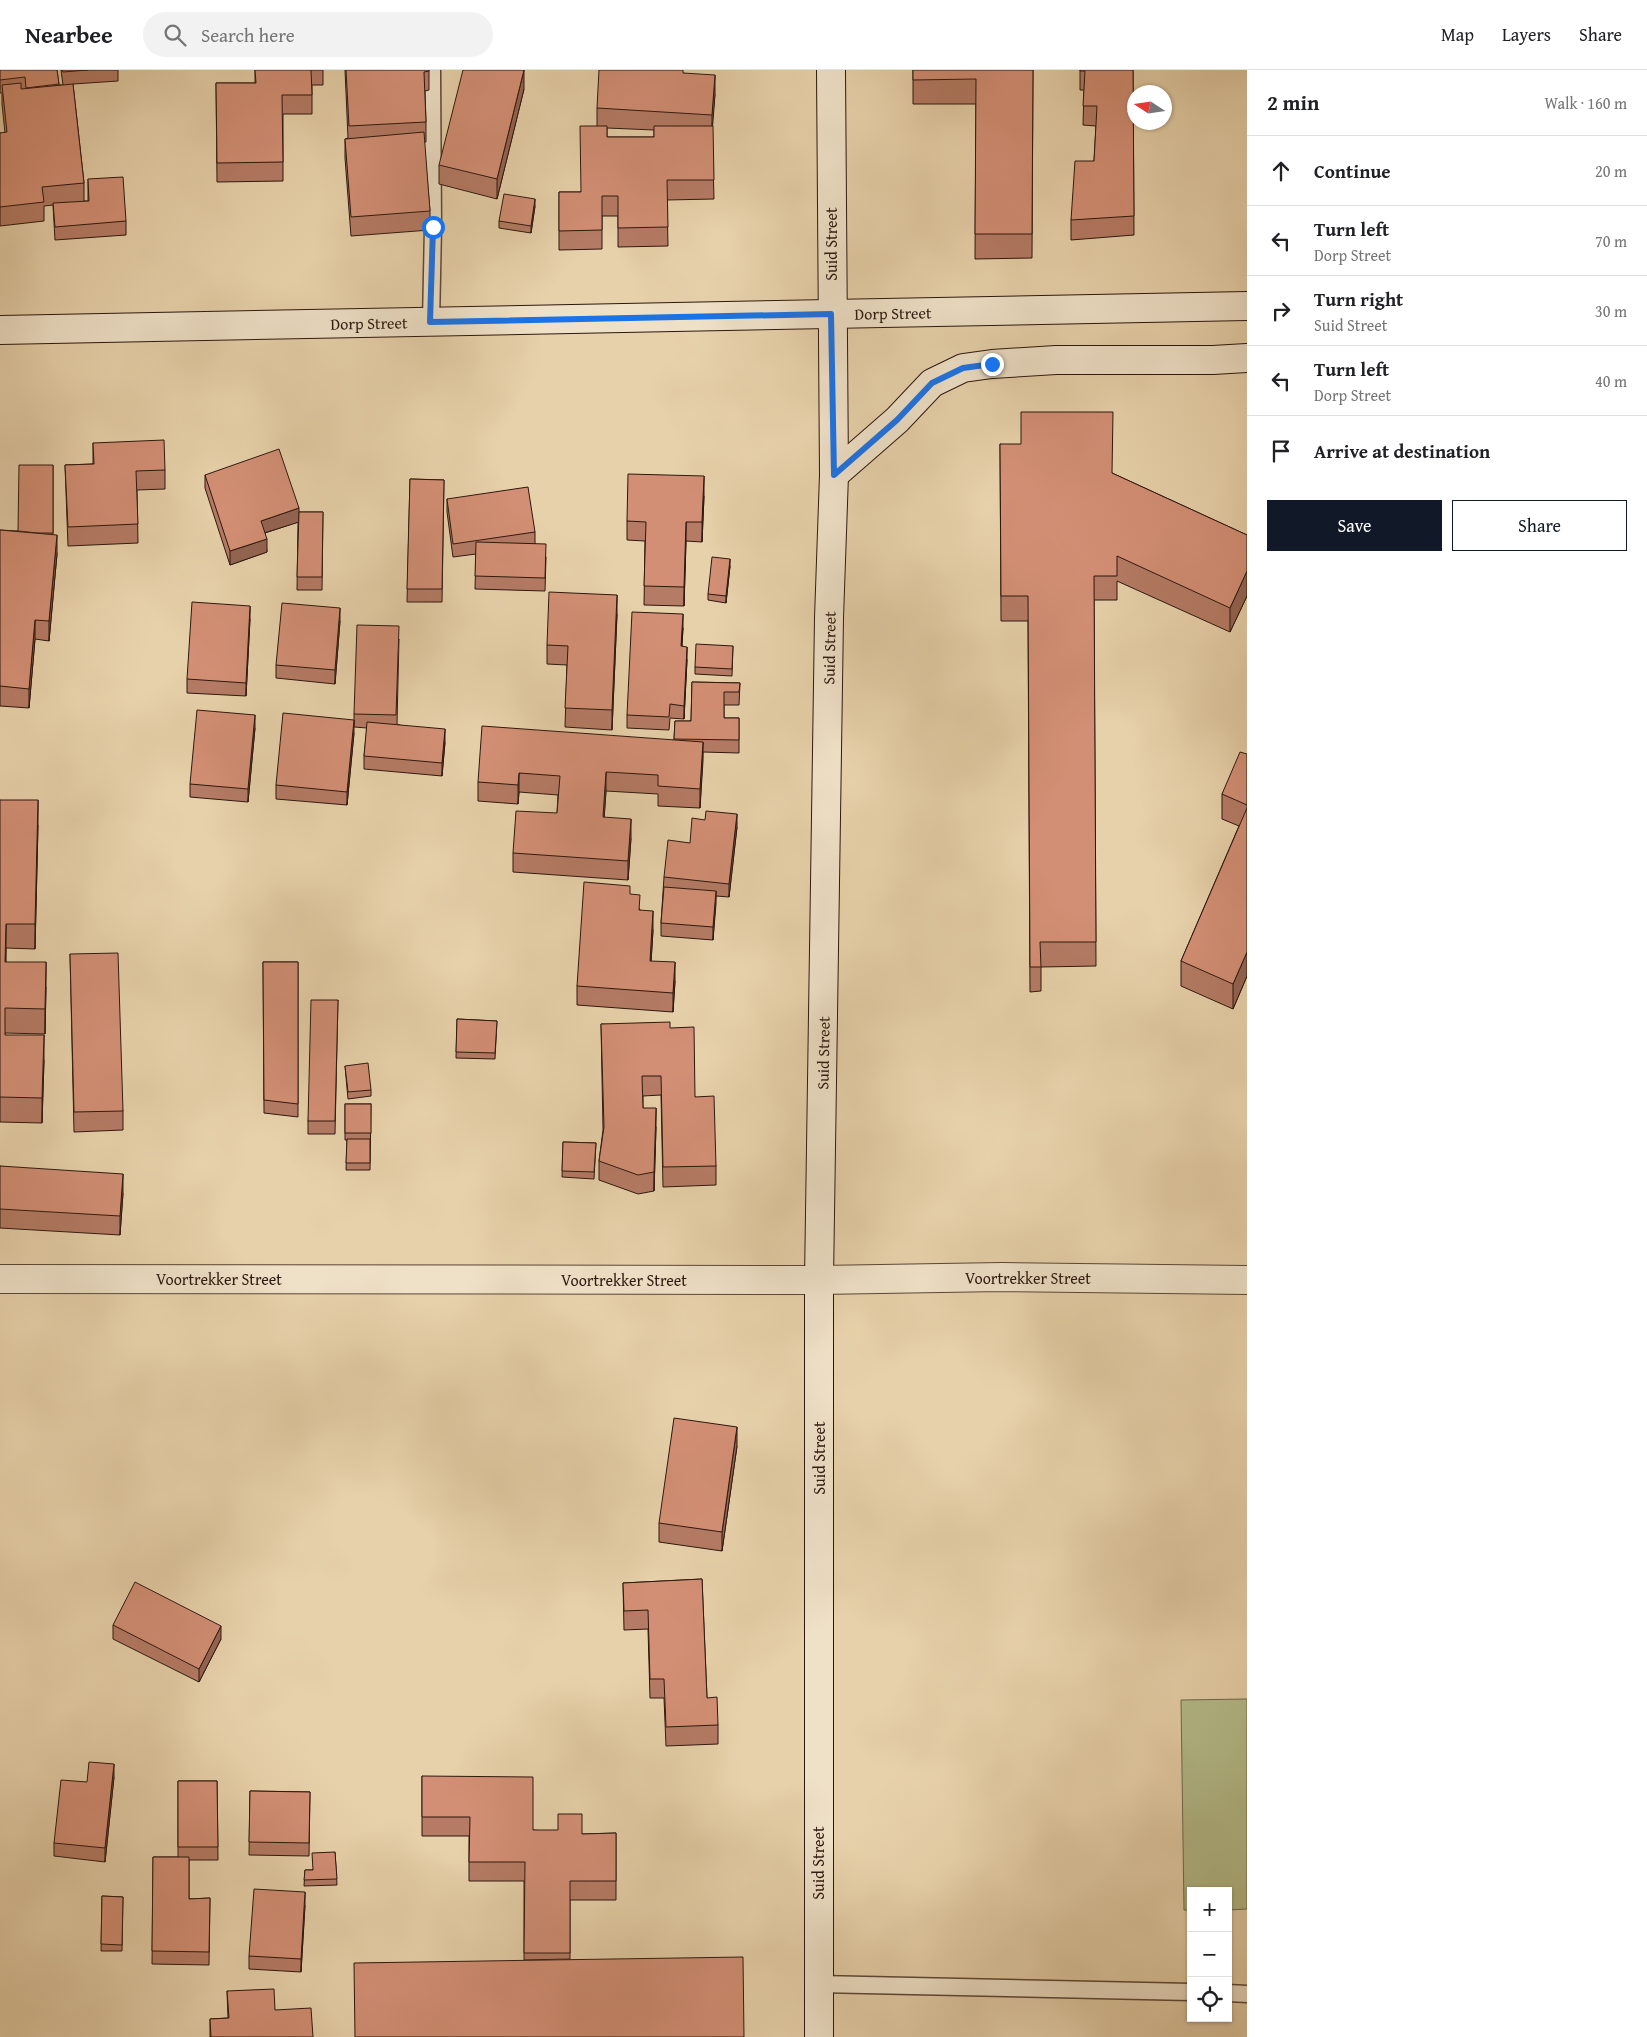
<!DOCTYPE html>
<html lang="en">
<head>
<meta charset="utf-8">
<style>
  :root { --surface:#fff; --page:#f2f2f2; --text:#202124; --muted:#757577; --line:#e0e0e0; --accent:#111827 }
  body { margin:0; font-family:"Gentium Book Plus",serif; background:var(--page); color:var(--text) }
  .controls { position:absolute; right:15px; bottom:15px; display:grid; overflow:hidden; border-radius:0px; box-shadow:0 1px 4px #0004 }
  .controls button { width:45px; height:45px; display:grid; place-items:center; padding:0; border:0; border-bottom:1px solid var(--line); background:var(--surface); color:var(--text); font:25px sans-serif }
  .compass { position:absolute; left:1127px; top:15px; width:45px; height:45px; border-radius:50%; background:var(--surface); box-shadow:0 1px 4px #0004; rotate:282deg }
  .stop { position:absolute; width:15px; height:15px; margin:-11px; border:4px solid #1a73e8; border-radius:50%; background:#fff }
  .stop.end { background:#1a73e8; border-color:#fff; box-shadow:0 1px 5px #0008 }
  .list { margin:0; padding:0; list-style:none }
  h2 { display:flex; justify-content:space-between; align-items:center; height:65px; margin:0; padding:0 20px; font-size:21px }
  h2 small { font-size:16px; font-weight:400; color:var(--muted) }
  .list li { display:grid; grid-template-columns:32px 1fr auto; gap:15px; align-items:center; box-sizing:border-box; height:70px; padding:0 20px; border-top:1px solid var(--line) }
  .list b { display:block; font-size:19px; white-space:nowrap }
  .list p { margin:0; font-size:16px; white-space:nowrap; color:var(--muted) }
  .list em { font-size:16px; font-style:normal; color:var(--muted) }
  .actions { display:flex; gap:10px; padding:15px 20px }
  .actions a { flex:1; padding:11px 0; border:1px solid var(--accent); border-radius:0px; text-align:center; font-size:18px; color:var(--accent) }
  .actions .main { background:var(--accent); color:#fff }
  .icon { flex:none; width:28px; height:28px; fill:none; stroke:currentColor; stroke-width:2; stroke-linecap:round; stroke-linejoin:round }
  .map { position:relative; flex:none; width:1247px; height:1967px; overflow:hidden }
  header { display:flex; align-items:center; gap:30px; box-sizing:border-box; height:70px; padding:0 25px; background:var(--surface); border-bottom:1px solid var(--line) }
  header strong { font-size:24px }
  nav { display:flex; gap:28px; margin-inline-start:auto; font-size:18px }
  .search { width:350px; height:45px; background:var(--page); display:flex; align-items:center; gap:12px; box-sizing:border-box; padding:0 18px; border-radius:28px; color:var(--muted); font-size:19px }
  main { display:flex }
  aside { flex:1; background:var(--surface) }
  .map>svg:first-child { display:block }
  .green { fill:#b4bc8a; stroke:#706a4c }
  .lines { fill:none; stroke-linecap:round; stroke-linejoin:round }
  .lane-casing { stroke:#5b4636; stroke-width:19 }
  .street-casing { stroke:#5b4636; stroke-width:30 }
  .secondary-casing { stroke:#2c170f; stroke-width:30 }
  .lane { stroke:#efe1c8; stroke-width:16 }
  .street { stroke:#efe1c8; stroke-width:28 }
  .secondary { stroke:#efe1c8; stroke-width:28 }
  .wall { fill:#b57b65; stroke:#2c170f; fill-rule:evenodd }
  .shaded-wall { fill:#946452; stroke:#2c170f }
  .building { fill:#d38f75; stroke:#2c170f }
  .route { stroke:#1a73e8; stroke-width:6 }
  .labels { text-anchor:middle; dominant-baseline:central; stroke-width:4.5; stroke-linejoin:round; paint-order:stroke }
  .street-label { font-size:16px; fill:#2c170f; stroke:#efe1c8 }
</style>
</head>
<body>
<header>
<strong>Nearbee</strong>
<div class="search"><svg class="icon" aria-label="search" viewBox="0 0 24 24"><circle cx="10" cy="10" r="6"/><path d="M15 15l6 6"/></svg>Search here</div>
<nav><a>Map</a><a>Layers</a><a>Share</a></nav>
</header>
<main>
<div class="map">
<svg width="1247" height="1967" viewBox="0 0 1247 1967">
  <rect width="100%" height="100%" fill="#e7d1aa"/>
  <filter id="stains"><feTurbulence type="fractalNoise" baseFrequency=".004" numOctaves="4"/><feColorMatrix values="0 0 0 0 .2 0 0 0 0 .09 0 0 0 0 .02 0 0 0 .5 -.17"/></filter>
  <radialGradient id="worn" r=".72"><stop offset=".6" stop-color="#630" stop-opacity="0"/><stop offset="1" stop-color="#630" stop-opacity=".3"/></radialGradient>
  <path class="green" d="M1247,1629V1839L1228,1840V1821H1191V1840H1184L1181,1630Z"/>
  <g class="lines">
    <g class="lane-casing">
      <g id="lane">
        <path d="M431,252L433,157L432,0"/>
        <path d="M818,1914L1191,1922"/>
        <path d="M1228,1923L1247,1924"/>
      </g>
    </g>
    <g class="street-casing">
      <path id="street" d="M0,1209L819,1210L1002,1207L1247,1210"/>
    </g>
    <g class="secondary-casing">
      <g id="secondary">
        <path d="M0,260L1247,236"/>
        <path d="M834,405L897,350L932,313L963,298L992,294L1056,290H1213L1247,288"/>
        <path d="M819,1967V1210L829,548L834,405L831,0"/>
      </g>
    </g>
    <use href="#lane" class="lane"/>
    <use href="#street" class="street"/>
    <use href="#secondary" class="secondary"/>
  </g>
  <g class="wall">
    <path d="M0,0H57L59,15H63L61,0H118V11L73,14L84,113V131H88V109L126,151V165L55,170L53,135L44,136V151L0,156V63H5L2,34V23H0Z"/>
    <path d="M255,0H323V15H312V44H283V111L217,112L216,13H255Z"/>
    <path d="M345,0H429V20L425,21L426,52V72H424L430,141V160L351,166L345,88V69L348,68Z"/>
    <path d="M913,0H1033L1032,188L975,189L976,34H913Z"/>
    <path d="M1080,0H1133L1134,165L1071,170V150L1094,91L1096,56L1083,55L1084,20H1080Z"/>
    <path d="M684,3L715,24L712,56L714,129L667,130L668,176L618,177V146H602V179L559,180V122H581L597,56V38ZM607,58L654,60V67H607Z"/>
    <path d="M524,19L497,129L439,114V95Z"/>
    <path d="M535,136L531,163L499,158V151Z"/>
    <path d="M93,373L165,400V419L137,420L138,473L68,476L65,395L93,394Z"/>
    <path d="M1000,374L1112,403L1247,465V526L1230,562L1117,511V530H1094L1096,896L1041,897V921L1030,922L1028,551H1001Z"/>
    <path d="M53,395V464L57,484L49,571L35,569L29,638L0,636V460L18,461Z"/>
    <path d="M205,405L299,442H323L322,520H297L298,452L265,463L267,482L230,495L205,418Z"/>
    <path d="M410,409L444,410L442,532H407Z"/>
    <path d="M704,426L702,472L686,471L684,536L644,535L645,471L627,470V451Z"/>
    <path d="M447,429L535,462V473L546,487L545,521L475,519L476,484L453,487L447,442Z"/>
    <path d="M730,496L726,533L708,530V524Z"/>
    <path d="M617,544L612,660L565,657L567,595L547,594V575Z"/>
    <path d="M250,549L246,626L187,623V609Z"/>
    <path d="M340,551L335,614L276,608V595Z"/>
    <path d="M683,558L682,576L687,590L684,649L670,648L669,660L627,658V645Z"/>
    <path d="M399,569L397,654L445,672L442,706L364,699V686L367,658L354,657V644Z"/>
    <path d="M733,576L732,606L695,604V597Z"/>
    <path d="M692,612L740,613L739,635H724V648H739V683L703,682L700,738L658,736V724L606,721L604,747L631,768L628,810L513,802V783L557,743L558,725L519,722L518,734L478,731V712L674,670L675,651H691Z"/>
    <path d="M255,658L248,732L190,727V714Z"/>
    <path d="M354,663L347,735L276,729V715Z"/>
    <path d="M1247,684V906L1233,939L1181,916V891L1239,756L1222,749V724Z"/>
    <path d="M0,730L38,755L35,879L6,878V892L46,917L45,964L5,963V965L44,990L42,1053L0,1052Z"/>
    <path d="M737,757L729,827L716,826L713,870L661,866V853L664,807L690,773Z"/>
    <path d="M630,824L653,860L651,891L675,911L673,942L577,935V916Z"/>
    <path d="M70,884L123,1041V1060L74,1062Z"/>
    <path d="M263,892H298V1047L264,1043Z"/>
    <path d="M338,930L335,1064H308V1051Z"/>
    <path d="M457,949L497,951L495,989L456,988Z"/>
    <path d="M601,954L670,958L695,1027L716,1096V1115L663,1117L661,1025L643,1026V1038L656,1057L654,1121L638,1124L599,1110V1091L603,1060Z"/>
    <path d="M345,996L371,1020V1026L348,1029Z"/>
    <path d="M345,1034H371L370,1100H346L347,1070H345Z"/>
    <path d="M563,1072L596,1073L594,1109L562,1107Z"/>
    <path d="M0,1096L123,1123L120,1165L0,1158Z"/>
    <path d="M737,1376L722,1481L659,1472V1453Z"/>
    <path d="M702,1509L707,1628L718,1655V1674L666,1676L664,1628H650L648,1559L624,1560L623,1513Z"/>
    <path d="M113,1555L221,1569L199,1612L113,1569Z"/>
    <path d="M422,1706L533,1760L582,1764L616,1763V1830H570V1889L524,1890V1811H469V1766H422Z"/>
    <path d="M114,1707L105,1792L54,1786V1773L87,1712Z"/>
    <path d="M178,1711H217L218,1790H189V1829L210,1828L209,1895L152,1894L153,1787H178Z"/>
    <path d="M250,1721L310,1722L309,1786L249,1785Z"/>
    <path d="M335,1782L337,1815L304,1816L305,1800H312Z"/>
    <path d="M102,1826L123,1827L122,1881H101Z"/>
    <path d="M305,1835L301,1902L249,1899V1886Z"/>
    <path d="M227,1921L275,1940L313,1967H210V1949L228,1948Z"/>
  </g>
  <g class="shaded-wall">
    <path d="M524,0V19L497,129V109Z"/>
    <path d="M715,5V24L712,64V45Z"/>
    <path d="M535,129V136L531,163V156Z"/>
    <path d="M704,406V426L702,472V452Z"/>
    <path d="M299,438V452L261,464V451Z"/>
    <path d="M686,452V471L684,536V517Z"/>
    <path d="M57,465V484L49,571V551Z"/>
    <path d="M267,469V482L230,495V481Z"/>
    <path d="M730,489V496L726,533V526Z"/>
    <path d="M1247,501V526L1230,562V538Z"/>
    <path d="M617,525V544L612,660V640Z"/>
    <path d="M250,536V549L246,626V613Z"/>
    <path d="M340,538V551L335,614V600Z"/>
    <path d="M683,544V558L681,589V576Z"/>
    <path d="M35,550V569L29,638V619Z"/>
    <path d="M687,577V590L684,649V636Z"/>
    <path d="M255,645V658L248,732V719Z"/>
    <path d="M354,650V663L347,735V722Z"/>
    <path d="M445,659V672L442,706V693Z"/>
    <path d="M703,672V691L700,738V719Z"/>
    <path d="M606,702V721L603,766V747Z"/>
    <path d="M519,703V722L518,734V715Z"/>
    <path d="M38,730V755L35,879V854Z"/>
    <path d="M737,744V757L729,827V814Z"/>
    <path d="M631,749V768L628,810V791Z"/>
    <path d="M716,821V834L713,870V857Z"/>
    <path d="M653,841V860L650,910V891Z"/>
    <path d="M6,854V878L5,916V892Z"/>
    <path d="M1247,882V906L1233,939V914Z"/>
    <path d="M46,892V917L45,964V939Z"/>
    <path d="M675,892V911L673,942V923Z"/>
    <path d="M44,965V990L42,1053V1028Z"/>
    <path d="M656,1038V1057L654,1121V1102Z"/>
    <path d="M123,1104V1123L120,1165V1146Z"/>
    <path d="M737,1357V1376L722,1481V1462Z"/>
    <path d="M221,1556V1569L199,1612V1599Z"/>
    <path d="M114,1694V1707L105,1792V1778Z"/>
    <path d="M305,1822V1835L301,1902V1889Z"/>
  </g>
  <g class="building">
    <path d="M0,0H57L59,14L26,18L25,7L0,10Z"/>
    <path d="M62,0H88L63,2Z"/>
    <path d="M255,0H311L312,25H282L283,92L217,93L216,13H256Z"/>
    <path d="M346,0H429V1L424,2L426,52L349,56Z"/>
    <path d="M463,0H524L497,109L439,95Z"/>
    <path d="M599,0H683V3L715,5L712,45L597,38Z"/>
    <path d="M913,0H1033L1032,164H975L976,9L913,10Z"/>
    <path d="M1080,0H1133L1134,146L1071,150L1075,91H1094L1097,36H1083L1085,1H1080Z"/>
    <path d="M21,13V19L73,14L84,113L42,117L44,132L0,137V63L7,62L2,15Z"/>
    <path d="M580,56H607V67H654V56H713L714,110H667L668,157L618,158V126H602V160L559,161V122H581Z"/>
    <path d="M424,62L430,141L351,147L345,69Z"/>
    <path d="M123,107L126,151L55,157L53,133L89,131L88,109Z"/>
    <path d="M504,124L535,129L531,156L499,151Z"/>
    <path d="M1021,342H1113L1112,403L1247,465V501L1230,538L1117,486V506H1094L1096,872H1040L1041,897H1030L1028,526H1001L1000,374H1021Z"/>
    <path d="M164,370L165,400L136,401L138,454L68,457L65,395L94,394L93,373Z"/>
    <path d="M279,379L299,438L261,451L267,469L230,481L205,405Z"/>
    <path d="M19,395H53V463H37L18,461Z"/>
    <path d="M628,404L704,406L702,452H686L684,517L644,516L646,452L627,451Z"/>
    <path d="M410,409L444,410L442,519H407Z"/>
    <path d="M528,417L535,462L453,474L447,429Z"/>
    <path d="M299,442H323L322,507H297Z"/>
    <path d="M0,460L57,465L49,551L35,550L29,619L0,616Z"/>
    <path d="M476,472L546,474L545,508L475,506Z"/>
    <path d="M712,487L730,489L726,526L708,524Z"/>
    <path d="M549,522L617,525L612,640L565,638L568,576L547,575Z"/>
    <path d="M192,532L250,536L246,613L187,609Z"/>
    <path d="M282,533L340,538L335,600L276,595Z"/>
    <path d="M632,542L683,544L681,576L687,577L684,636L670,634L669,647L627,645Z"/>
    <path d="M357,555L399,556L396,645L354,644Z"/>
    <path d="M696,574L733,576L732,599L695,597Z"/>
    <path d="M692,612L740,613L739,622H724V648H739V670L674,669L675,651H691Z"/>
    <path d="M197,640L255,645L248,719L190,714Z"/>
    <path d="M283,643L354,650L347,722L276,715Z"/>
    <path d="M367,652L445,659L442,693L364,686Z"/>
    <path d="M482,656L703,672L700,719L658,716V705L606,702L603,747L631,749L628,791L513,783L516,741L557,743L560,706L519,703L518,715L478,712Z"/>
    <path d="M1240,682L1247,684V735L1222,724Z"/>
    <path d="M0,730H38L35,854H6L5,892H46L45,939L5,938V965H44L42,1028L0,1027Z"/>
    <path d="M1247,738V882L1233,914L1181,891Z"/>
    <path d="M706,741L737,744L729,814L664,807L668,770L690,773L692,748L705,750Z"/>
    <path d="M584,812L630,816V824L640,825L639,840L653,841L650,891L675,892L673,923L577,916Z"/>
    <path d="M664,817L716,821L713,857L661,853Z"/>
    <path d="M118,883L123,1041L74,1042L70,884Z"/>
    <path d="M263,892H298V1034L264,1030Z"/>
    <path d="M311,930H338L335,1051H308Z"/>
    <path d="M457,949L497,951L495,983L456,982Z"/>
    <path d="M670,952V958L694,957L695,1027L714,1026L716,1096L663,1097L661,1006H642L643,1038H656L654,1102L638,1105L599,1091L604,1057L601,954Z"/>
    <path d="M368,993L371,1020L348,1022L345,996Z"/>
    <rect x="345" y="1034" width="26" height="29"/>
    <path d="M347,1069H370V1093H346Z"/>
    <path d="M563,1072L596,1073L594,1102L562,1101Z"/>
    <path d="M0,1096L123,1104L120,1146L0,1139Z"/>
    <path d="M674,1348L737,1357L722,1462L659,1453Z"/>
    <path d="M702,1509L707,1628L717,1627L718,1655L666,1657L664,1609H650L648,1540L624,1541L623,1513Z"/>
    <path d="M135,1512L221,1556L199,1599L113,1555Z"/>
    <path d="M89,1692L114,1694L105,1778L54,1773L61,1710L87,1712Z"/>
    <path d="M422,1706L533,1707V1760H558V1744H582V1764L616,1763V1811H570V1883H524L525,1792H469L470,1747H422Z"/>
    <path d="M178,1711H217L218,1777H178Z"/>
    <path d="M250,1721L310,1722L309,1773L249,1772Z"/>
    <path d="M335,1782L337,1809L304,1810L305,1800H313L312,1783Z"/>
    <path d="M153,1787H189V1829L210,1828L209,1882L152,1881Z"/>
    <path d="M254,1819L305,1822L301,1889L249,1886Z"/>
    <path d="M102,1826L123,1827L122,1875L101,1874Z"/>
    <path d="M743,1887L744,1967H355L354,1893Z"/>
    <path d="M274,1919L275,1940L311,1938L313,1967H211L210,1949L229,1948L227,1921Z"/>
  </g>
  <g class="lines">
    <path class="route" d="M433,157L430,252L831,244L834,405L897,350L932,313L963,298L992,294"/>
  </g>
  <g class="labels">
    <g class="street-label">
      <text transform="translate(831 174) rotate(-90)">Suid Street</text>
      <text transform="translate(893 243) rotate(-1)">Dorp Street</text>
      <text transform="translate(369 253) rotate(-1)">Dorp Street</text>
      <text transform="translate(829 578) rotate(-89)">Suid Street</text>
      <text transform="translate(823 983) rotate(-89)">Suid Street</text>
      <text x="1028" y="1208">Voortrekker Street</text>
      <text x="219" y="1209">Voortrekker Street</text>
      <text x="624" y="1210">Voortrekker Street</text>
      <text transform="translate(819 1388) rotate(-90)">Suid Street</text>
      <text transform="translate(818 1793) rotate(-90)">Suid Street</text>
    </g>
  </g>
  <rect width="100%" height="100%" filter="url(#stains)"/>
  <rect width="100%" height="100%" fill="url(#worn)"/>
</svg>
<div class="controls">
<button>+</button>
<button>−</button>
<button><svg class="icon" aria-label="locate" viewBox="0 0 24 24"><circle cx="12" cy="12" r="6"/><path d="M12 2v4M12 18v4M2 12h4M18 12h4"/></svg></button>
</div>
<svg class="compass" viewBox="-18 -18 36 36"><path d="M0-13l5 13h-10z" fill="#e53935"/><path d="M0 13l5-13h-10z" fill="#757577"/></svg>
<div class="stop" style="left:433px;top:157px"></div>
<div class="stop end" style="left:992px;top:294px"></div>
</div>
<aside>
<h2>2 min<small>Walk · 160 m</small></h2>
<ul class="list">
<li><svg class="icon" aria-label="ahead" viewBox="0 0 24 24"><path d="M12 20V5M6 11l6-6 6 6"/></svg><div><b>Continue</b></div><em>20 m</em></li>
<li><svg class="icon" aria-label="left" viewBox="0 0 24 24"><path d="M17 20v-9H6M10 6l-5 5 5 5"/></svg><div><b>Turn left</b><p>Dorp Street</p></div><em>70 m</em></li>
<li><svg class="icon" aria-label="right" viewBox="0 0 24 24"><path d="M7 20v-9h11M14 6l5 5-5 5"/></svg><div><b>Turn right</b><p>Suid Street</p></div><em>30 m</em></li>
<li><svg class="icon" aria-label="left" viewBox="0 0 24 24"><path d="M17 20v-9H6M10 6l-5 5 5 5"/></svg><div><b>Turn left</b><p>Dorp Street</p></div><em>40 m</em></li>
<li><svg class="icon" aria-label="arrive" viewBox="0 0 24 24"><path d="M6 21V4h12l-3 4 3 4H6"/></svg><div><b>Arrive at destination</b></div></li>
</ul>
<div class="actions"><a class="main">Save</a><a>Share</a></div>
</aside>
</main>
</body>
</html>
